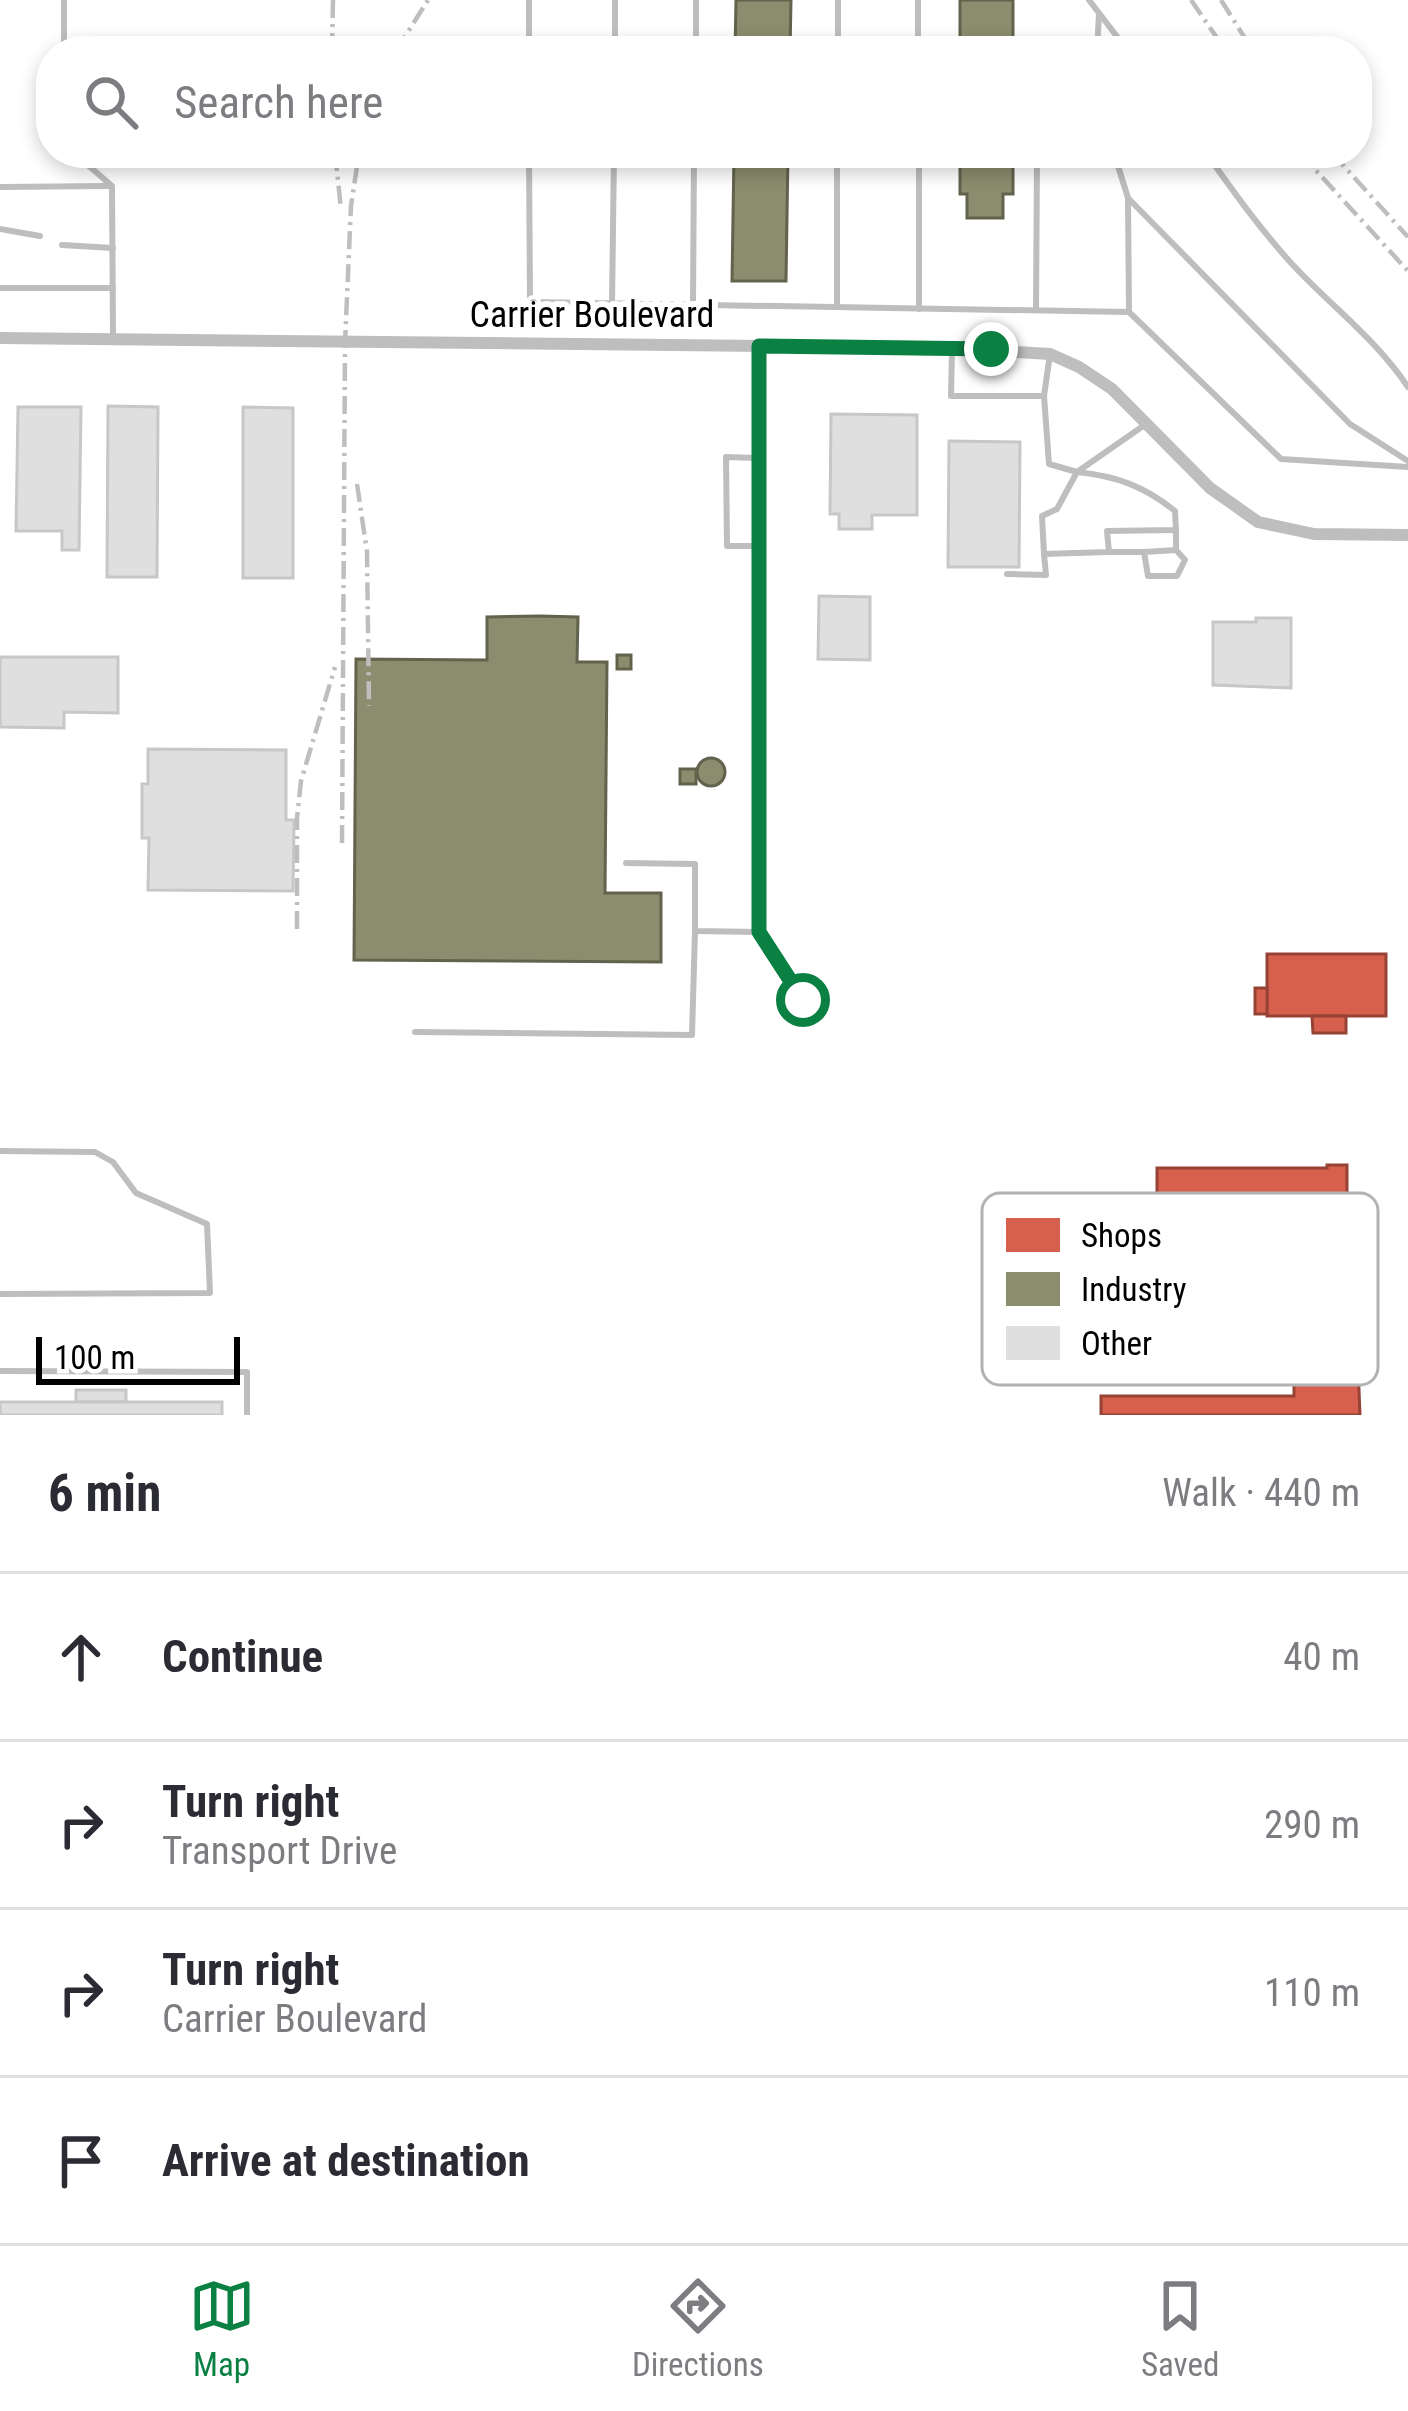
<!DOCTYPE html>
<html lang="en">
<head>
<meta charset="utf-8">
<style>
  :root { --surface:#fff; --page:#f2f2f3; --text:#2b2b33; --muted:#7c7c81; --line:#e1e1e2; --accent:#0b8043 }
  body { margin:0; font-family:"Roboto Condensed",sans-serif; background:var(--page); color:var(--text) }
  .scale { position:absolute; left:36px; bottom:30px; width:204px; box-sizing:border-box; padding-left:12px; border:6px solid #000; border-top:0; font-size:33px; line-height:42px; white-space:nowrap; color:#000; -webkit-text-stroke:9px #fff; paint-order:stroke }
  .stop { position:absolute; width:36px; height:36px; margin:-27px; border:9px solid #0b8043; border-radius:50%; background:#fff }
  .stop.end { background:#0b8043; border-color:#fff; box-shadow:0 3px 12px #0008 }
  .list { margin:0; padding:0; list-style:none }
  h2 { display:flex; justify-content:space-between; align-items:center; height:156px; margin:0; padding:0 48px; font-size:51px }
  h2 small { font-size:39px; font-weight:400; color:var(--muted) }
  .list li { display:grid; grid-template-columns:78px 1fr auto; gap:36px; align-items:center; box-sizing:border-box; height:168px; padding:0 48px; border-top:3px solid var(--line) }
  .list b { display:block; font-size:45px; white-space:nowrap }
  .list p { margin:0; font-size:39px; white-space:nowrap; color:var(--muted) }
  .list em { font-size:39px; font-style:normal; color:var(--muted) }
  .icon { flex:none; width:66px; height:66px; fill:none; stroke:currentColor; stroke-width:2; stroke-linecap:round; stroke-linejoin:round }
  .map { position:relative; flex:none; width:1408px; height:1415px; overflow:hidden }
  .search { position:absolute; background:var(--surface); box-shadow:0 6px 18px #0003; left:36px; right:36px; top:36px; height:132px; display:flex; align-items:center; gap:30px; box-sizing:border-box; padding:0 42px; border-radius:48px; color:var(--muted); font-size:45px }
  .sheet { height:828px; background:var(--surface) }
  nav { display:flex; justify-content:space-around; align-items:center; box-sizing:border-box; height:168px; border-top:3px solid var(--line); background:var(--surface); font-size:33px; color:var(--muted) }
  nav a { display:grid; justify-items:center; gap:6px }
  nav .on { color:var(--accent) }
  .map>svg:first-child { display:block }
  .shops { fill:#d6604d; stroke:#964336; stroke-width:3 }
  .industry { fill:#8c8c6e; stroke:#62624d; stroke-width:3 }
  .building { fill:#dfdfdf; stroke:#c7c7c7; stroke-width:3 }
  .lines { fill:none; stroke-linecap:round; stroke-linejoin:round }
  .lane { stroke:#bebebe; stroke-width:6 }
  .street { stroke:#bebebe; stroke-width:12 }
  .rail { stroke:#bebebe; stroke-width:4.5; stroke-dasharray:18 6 3 6; stroke-linecap:butt }
  .route { stroke:#0b8043; stroke-width:15 }
  .labels { text-anchor:middle; dominant-baseline:central; stroke-width:12; stroke-linejoin:round; paint-order:stroke }
  .street-label { font-size:36px; fill:#000; stroke:#fff }
  .key { fill:#fff; stroke:#b2b2b2; stroke-width:3 }
  .key-label { font-size:33px; fill:#000 }
</style>
</head>
<body>
<div class="map">
<svg width="1408" height="1415" viewBox="0 0 1408 1415">
  <rect width="100%" height="100%" fill="#fff"/>
  <g class="shops">
    <rect x="1267" y="954" width="119" height="62"/>
    <rect x="1255" y="988" width="12" height="26"/>
    <path d="M1312,1016H1346V1033H1313Z"/>
    <path d="M1327,1165H1347V1205H1361V1230H1356V1291L1362,1302L1356,1313L1360,1415H1101V1396H1294V1244H1157V1168H1327Z"/>
  </g>
  <g class="industry">
    <path d="M736,0H791L790,51H735Z"/>
    <rect x="960" y="0" width="53" height="51"/>
    <path d="M734,153H788L786,281H732Z"/>
    <path d="M960,153H1013V194H1003V218H967V194H960Z"/>
    <path d="M540,616L578,617L577,662H607L605,893H661V962L354,960L356,659L487,660V617Z"/>
    <rect x="617" y="655" width="14" height="14"/>
    <circle cx="711" cy="772" r="14"/>
    <rect x="680" y="769" width="16" height="15"/>
  </g>
  <g class="building">
    <path d="M108,406L158,407L157,577H107Z"/>
    <path d="M18,407H81L79,550H62V531H16Z"/>
    <path d="M243,407L293,408V578H243Z"/>
    <path d="M831,414L917,415V515H872V529H839V514H830Z"/>
    <path d="M949,441L1020,442L1019,567H948Z"/>
    <path d="M819,596L870,597V660L818,659Z"/>
    <path d="M1256,618H1291V688L1213,685V622H1256Z"/>
    <path d="M0,657H118V713L64,712V728L0,727Z"/>
    <path d="M148,749L286,750V820H294L293,891L148,890L149,838H142V784H148Z"/>
    <rect x="76" y="1390" width="50" height="12"/>
    <rect x="0" y="1402" width="222" height="13"/>
  </g>
  <g class="lines">
    <g class="lane">
      <path d="M529,0V51"/>
      <path d="M918,0V51"/>
      <path d="M1089,0L1128,51"/>
      <path d="M64,51V0"/>
      <path d="M615,51V0"/>
      <path d="M696,51V0"/>
      <path d="M838,51V0"/>
      <path d="M1097,51L1099,14"/>
      <path d="M74,153L112,186L113,336"/>
      <path d="M529,153L530,302L1129,312L1281,459L1408,467"/>
      <path d="M919,153V309"/>
      <path d="M1114,153L1128,198"/>
      <path d="M1206,153C1233,191 1260,229 1292,264C1331,306 1376,339 1408,387"/>
      <path d="M0,187L109,186"/>
      <path d="M0,229L40,236"/>
      <path d="M62,245L113,248"/>
      <path d="M0,288H113"/>
      <path d="M612,303L614,153"/>
      <path d="M693,306L694,153"/>
      <path d="M837,307V153"/>
      <path d="M1036,310L1037,153"/>
      <path d="M1129,312L1128,198L1350,424L1408,461"/>
      <path d="M952,349L951,396H1044"/>
      <path d="M1050,354L1044,396L1049,464L1077,472L1146,424"/>
      <path d="M1077,472C1116,476 1144,486 1175,511L1176,530L1107,531L1109,552L1044,554L1042,516L1057,509Z"/>
      <path d="M1176,530V550L1185,560L1177,576H1148L1144,552L1176,550"/>
      <path d="M757,546H727L726,457L757,458"/>
      <path d="M1109,552H1144"/>
      <path d="M1007,574L1046,575L1044,554"/>
      <path d="M626,863L695,864V931L759,932L803,1000"/>
      <path d="M415,1032L692,1035L695,931"/>
      <path d="M0,1151L95,1152L113,1162L136,1193L207,1224L210,1293L0,1294"/>
      <path d="M0,1371L247,1372V1415"/>
    </g>
    <g class="street">
      <path d="M0,338L952,348L1050,354L1079,367L1112,389L1210,488L1258,522L1314,534L1408,535"/>
      <path d="M759,932V346"/>
    </g>
    <g class="rail">
      <path d="M1191,0L1226,51"/>
      <path d="M1221,0L1253,51"/>
      <path d="M332,51L333,0"/>
      <path d="M396,51L428,0"/>
      <path d="M335,153L341,209"/>
      <path d="M1300,153L1408,271"/>
      <path d="M1332,153L1408,237"/>
      <path d="M357,484L367,552L369,706"/>
      <path d="M342,843L345,343L351,206L359,153"/>
      <path d="M297,929V818L301,781L335,667"/>
    </g>
  </g>
  <g class="lines">
    <path class="route" d="M803,1000L759,932V346L991,349"/>
  </g>
  <g class="labels">
    <g class="street-label">
      <text x="592" y="315">Carrier Boulevard</text>
    </g>
  </g>
  <rect x="982" y="1193" width="396" height="192" rx="18" class="key"/>
  <rect x="1006" y="1218" width="54" height="34" fill="#d6604d"/>
  <rect x="1006" y="1272" width="54" height="34" fill="#8c8c6e"/>
  <rect x="1006" y="1326" width="54" height="34" fill="#dfdfdf"/>
  <g class="key-label">
    <text x="1081" y="1247">Shops</text>
    <text x="1081" y="1301">Industry</text>
    <text x="1081" y="1355">Other</text>
  </g>
</svg>
<div class="scale">100 m</div>
<div class="stop" style="left:803px;top:1000px"></div>
<div class="stop end" style="left:991px;top:349px"></div>
<div class="search"><svg class="icon" aria-label="search" viewBox="0 0 24 24"><circle cx="10" cy="10" r="6"/><path d="M15 15l6 6"/></svg>Search here</div>
</div>
<section class="sheet">
<h2>6 min<small>Walk · 440 m</small></h2>
<ul class="list">
<li><svg class="icon" aria-label="ahead" viewBox="0 0 24 24"><path d="M12 20V5M6 11l6-6 6 6"/></svg><div><b>Continue</b></div><em>40 m</em></li>
<li><svg class="icon" aria-label="right" viewBox="0 0 24 24"><path d="M7 20v-9h11M14 6l5 5-5 5"/></svg><div><b>Turn right</b><p>Transport Drive</p></div><em>290 m</em></li>
<li><svg class="icon" aria-label="right" viewBox="0 0 24 24"><path d="M7 20v-9h11M14 6l5 5-5 5"/></svg><div><b>Turn right</b><p>Carrier Boulevard</p></div><em>110 m</em></li>
<li><svg class="icon" aria-label="arrive" viewBox="0 0 24 24"><path d="M6 21V4h12l-3 4 3 4H6"/></svg><div><b>Arrive at destination</b></div></li>
</ul>
</section>
<nav>
<a class="on"><svg class="icon" aria-label="map" viewBox="0 0 24 24"><path d="M3 6l6-2 6 2 6-2v14l-6 2-6-2-6 2zM9 4v14M15 6v14"/></svg>Map</a>
<a><svg class="icon" aria-label="directions" viewBox="0 0 24 24"><path d="M12 3l9 9-9 9-9-9zM9 14v-3h6M13 9l2 2-2 2"/></svg>Directions</a>
<a><svg class="icon" aria-label="saved" viewBox="0 0 24 24"><path d="M7 4h10v16l-5-4-5 4z"/></svg>Saved</a>
</nav>
</body>
</html>
